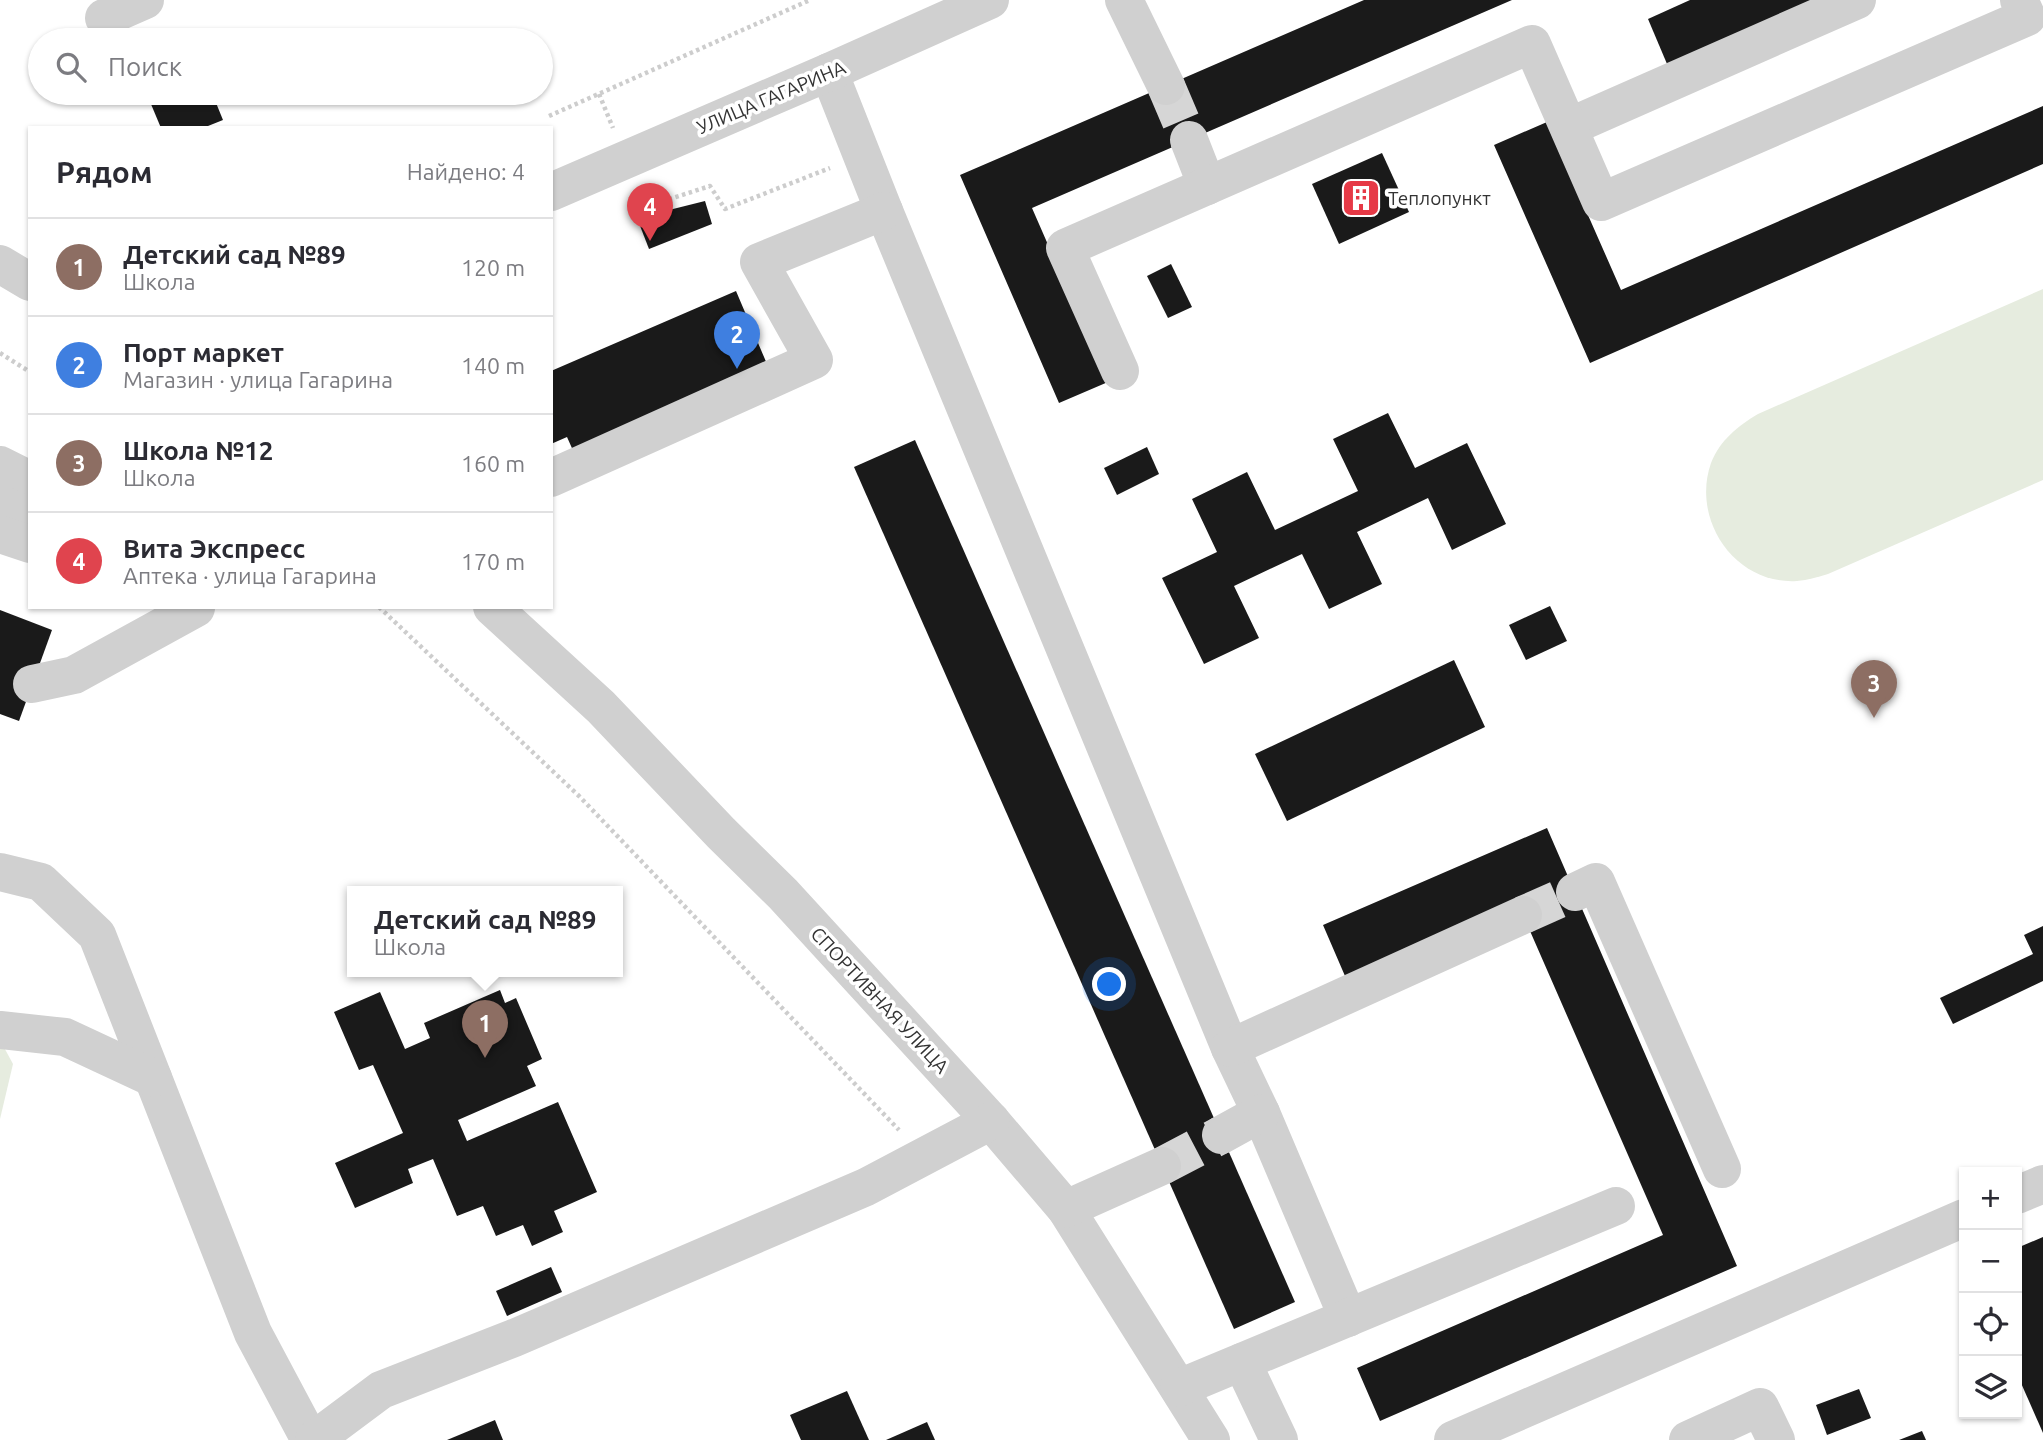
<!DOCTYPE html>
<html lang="ru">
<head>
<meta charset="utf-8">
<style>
  :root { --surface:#fff; --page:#f7f7f7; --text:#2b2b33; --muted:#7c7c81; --line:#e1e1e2; --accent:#7c3aed }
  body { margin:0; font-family:Ubuntu,sans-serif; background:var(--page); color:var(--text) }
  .controls { position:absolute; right:21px; bottom:21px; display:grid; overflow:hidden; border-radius:0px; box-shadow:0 2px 5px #0004 }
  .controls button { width:63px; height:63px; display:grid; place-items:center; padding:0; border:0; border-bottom:2px solid var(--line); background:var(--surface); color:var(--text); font:35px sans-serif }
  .you { position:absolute; left:1110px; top:985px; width:24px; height:24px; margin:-18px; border:5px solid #fff; border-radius:50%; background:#1a73e8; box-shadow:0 0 0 10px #1a73e833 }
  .badge { display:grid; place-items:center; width:46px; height:46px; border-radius:50%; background:var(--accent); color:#fff; font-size:23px; font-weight:700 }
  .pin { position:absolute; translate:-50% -58px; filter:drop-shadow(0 2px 4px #0008) }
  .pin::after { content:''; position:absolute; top:37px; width:24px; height:21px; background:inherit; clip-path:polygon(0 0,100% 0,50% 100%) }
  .popup { position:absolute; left:347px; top:886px; width:276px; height:91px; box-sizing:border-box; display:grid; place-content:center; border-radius:0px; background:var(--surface); filter:drop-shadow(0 2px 5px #0005); font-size:23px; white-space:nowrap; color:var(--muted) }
  .popup b { font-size:26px; color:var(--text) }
  .popup::after { content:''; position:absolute; left:50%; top:100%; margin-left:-14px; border:14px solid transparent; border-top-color:var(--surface) }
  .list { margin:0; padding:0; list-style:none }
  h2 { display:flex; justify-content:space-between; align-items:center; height:91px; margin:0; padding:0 28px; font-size:30px }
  h2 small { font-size:23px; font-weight:400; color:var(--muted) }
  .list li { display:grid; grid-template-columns:46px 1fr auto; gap:21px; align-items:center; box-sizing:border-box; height:98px; padding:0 28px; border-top:2px solid var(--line) }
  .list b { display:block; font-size:26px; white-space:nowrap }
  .list p { margin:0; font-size:23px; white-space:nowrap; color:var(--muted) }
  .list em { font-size:23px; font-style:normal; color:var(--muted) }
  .icon { flex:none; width:38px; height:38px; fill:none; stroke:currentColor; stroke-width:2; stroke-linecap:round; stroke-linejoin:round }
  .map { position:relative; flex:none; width:2043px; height:1440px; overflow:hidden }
  .search { position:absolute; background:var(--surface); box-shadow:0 2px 5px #0004; left:28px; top:28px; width:525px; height:77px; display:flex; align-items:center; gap:18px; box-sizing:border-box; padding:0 24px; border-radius:38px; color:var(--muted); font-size:26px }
  .panel { position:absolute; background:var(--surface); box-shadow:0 2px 5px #0004; left:28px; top:126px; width:525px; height:483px; border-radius:0px }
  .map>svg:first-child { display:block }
  .pitch { fill:#e6ecdf }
  .building { fill:#1a1a1a }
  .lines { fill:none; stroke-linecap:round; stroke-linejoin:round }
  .minor-tunnel { stroke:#d6d6d6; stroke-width:38; stroke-dasharray:38 19; stroke-linecap:butt }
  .path { stroke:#cdcdcd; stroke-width:4.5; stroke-dasharray:3.5 3.5; stroke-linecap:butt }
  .minor { stroke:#d0d0d0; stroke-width:38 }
  .labels { text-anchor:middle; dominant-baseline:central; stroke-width:7; stroke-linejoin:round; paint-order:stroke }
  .street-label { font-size:19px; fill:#333; stroke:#fff }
  .poi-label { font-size:19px; fill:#333; stroke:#fff; text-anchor:start }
</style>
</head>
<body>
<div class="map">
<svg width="2043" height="1440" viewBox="0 0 2043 1440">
  <rect width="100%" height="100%" fill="#fff"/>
  <g class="pitch">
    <path d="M2043,289V480L1828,574C1818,577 1808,580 1797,581C1735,585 1691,520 1711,463C1720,440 1738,426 1758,414Z"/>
    <path d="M0,1040L13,1064L0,1119Z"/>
  </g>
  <g class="building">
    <path d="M1364,0H1512L1032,208L1108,382L1059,403L960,175Z"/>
    <path d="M1690,0H1831L1670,71L1648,19Z"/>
    <path d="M158,93H212L223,120L203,128H161L148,97Z"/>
    <path d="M2043,106V164L1590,363L1494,145L1547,122L1621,290Z"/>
    <path d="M1382,153L1409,212L1339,244L1312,184Z"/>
    <path d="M705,201L712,224L649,249L637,218Z"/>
    <path d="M1171,264L1192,307L1168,318L1147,276Z"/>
    <path d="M736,291L770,371L575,455L567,437L551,444V371Z"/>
    <path d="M1388,413L1415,468L1467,443L1506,524L1452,550L1428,498L1357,532L1382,584L1329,609L1302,554L1234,586L1259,638L1204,664L1162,578L1217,552L1192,499L1247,472L1275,530L1358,491L1333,439Z"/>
    <path d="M915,440L1295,1302L1234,1329L854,467Z"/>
    <path d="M1147,447L1159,474L1117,495L1104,468Z"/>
    <path d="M1550,606L1567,641L1526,660L1509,625Z"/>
    <path d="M0,610L52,630L19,721L0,714Z"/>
    <path d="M1454,660L1485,727L1287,821L1255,754Z"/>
    <path d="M1547,828L1737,1266L1380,1421L1357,1368L1663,1235L1523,915L1345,976L1323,925Z"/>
    <path d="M2043,926V981L1953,1024L1940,998L2033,954L2024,935Z"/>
    <path d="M500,990L505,1003L516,998L542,1059L527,1066L536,1086L458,1120L467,1141L558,1102L597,1192L554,1211L563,1232L532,1246L523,1225L496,1236L483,1206L457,1216L433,1159L408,1169L413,1183L355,1208L335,1163L403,1133L373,1065L359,1070L334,1012L380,992L405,1049L430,1038L424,1023Z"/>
    <path d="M2043,1237V1433L2017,1374V1248Z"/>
    <path d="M551,1267L562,1292L507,1316L496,1291Z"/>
    <path d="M1859,1389L1871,1418L1827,1435L1816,1405Z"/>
    <path d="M847,1391L869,1440H801L790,1415Z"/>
    <path d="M495,1420L503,1440H447Z"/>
    <path d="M927,1422L935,1440H886Z"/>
    <path d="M1922,1431L1926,1440H1899Z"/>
  </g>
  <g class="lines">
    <g class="minor-tunnel">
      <path d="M1166,86L1189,140"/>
      <path d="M1523,915L1575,892"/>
      <path d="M1162,1166L1221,1135"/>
    </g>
    <g class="path">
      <path d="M599,94L613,128"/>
      <path d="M549,116L810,0"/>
      <path d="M639,191L645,207L710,186L725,209L830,168"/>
      <path d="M0,353L30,372"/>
      <path d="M379,607L579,796L899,1130"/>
    </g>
    <g class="minor">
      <path d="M1124,0L1166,86"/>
      <path d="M104,18L145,0"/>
      <path d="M829,72L884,211L1230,1048L1261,1113L1348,1318"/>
      <path d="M1569,127L1857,0"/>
      <path d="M1189,140L1207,186"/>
      <path d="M551,192L829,72L990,0"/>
      <path d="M0,264L30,282"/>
      <path d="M1120,371L1065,248L1532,44L1601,202L2027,17L2019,0"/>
      <path d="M0,465L30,480"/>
      <path d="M551,478L814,360L759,262L884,211"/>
      <path d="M0,504L30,517"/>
      <path d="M0,534L30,544"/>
      <path d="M492,607L601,707L721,833L783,894L991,1121L1066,1209L1211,1440"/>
      <path d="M32,684L74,675L196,608"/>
      <path d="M0,872L41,882L97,935L253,1333L310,1440"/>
      <path d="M1575,892L1596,882L1722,1169"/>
      <path d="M0,1030L65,1037L153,1078"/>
      <path d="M1230,1048L1523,915"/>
      <path d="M1221,1135L1261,1113"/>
      <path d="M2017,1195L2043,1184"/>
      <path d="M1066,1209L1162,1166"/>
      <path d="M1242,1362L1279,1440"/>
      <path d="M1179,1388L1616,1206"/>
      <path d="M314,1440L381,1390L514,1338L866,1187L991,1121"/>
      <path d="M1453,1440L1964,1218"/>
      <path d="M1688,1440L1760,1407L1776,1440"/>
    </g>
  </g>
  <defs>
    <g id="building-square" transform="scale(2.0125)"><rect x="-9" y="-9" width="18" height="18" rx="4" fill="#e63946" stroke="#fff"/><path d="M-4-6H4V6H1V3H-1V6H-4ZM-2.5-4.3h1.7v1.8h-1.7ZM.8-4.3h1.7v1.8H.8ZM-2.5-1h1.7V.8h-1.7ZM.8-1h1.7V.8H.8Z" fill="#fff"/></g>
  </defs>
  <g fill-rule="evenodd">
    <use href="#building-square" x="1361" y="198"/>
  </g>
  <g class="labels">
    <g class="street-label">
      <text transform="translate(771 97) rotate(-23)">УЛИЦА ГАГАРИНА</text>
      <text transform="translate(880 1000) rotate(47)">СПОРТИВНАЯ УЛИЦА</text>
    </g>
    <g class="poi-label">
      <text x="1388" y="198">Теплопункт</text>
    </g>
  </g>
</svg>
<div class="controls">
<button>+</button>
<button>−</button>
<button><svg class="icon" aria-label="locate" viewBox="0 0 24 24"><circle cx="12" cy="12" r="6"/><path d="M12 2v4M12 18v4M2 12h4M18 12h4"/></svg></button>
<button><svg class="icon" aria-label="layers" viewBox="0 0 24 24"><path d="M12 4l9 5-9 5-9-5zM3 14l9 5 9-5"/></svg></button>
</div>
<div class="you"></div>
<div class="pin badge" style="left:485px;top:1058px;background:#8d6e63">1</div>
<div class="popup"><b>Детский сад №89</b>Школа</div>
<div class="pin badge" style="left:737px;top:369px;background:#3f7fe0">2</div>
<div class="pin badge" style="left:1874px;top:718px;background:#8d6e63">3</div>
<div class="pin badge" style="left:650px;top:241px;background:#e0444e">4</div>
<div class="search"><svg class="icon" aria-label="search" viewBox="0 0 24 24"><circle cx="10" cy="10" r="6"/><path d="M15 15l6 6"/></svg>Поиск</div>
<section class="panel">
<h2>Рядом<small>Найдено: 4</small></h2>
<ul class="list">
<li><span class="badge" style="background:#8d6e63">1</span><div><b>Детский сад №89</b><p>Школа</p></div><em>120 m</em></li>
<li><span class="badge" style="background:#3f7fe0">2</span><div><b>Порт маркет</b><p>Магазин · улица Гагарина</p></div><em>140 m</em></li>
<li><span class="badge" style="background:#8d6e63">3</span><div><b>Школа №12</b><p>Школа</p></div><em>160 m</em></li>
<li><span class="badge" style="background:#e0444e">4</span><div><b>Вита Экспресс</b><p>Аптека · улица Гагарина</p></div><em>170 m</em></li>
</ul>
</section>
</div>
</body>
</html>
